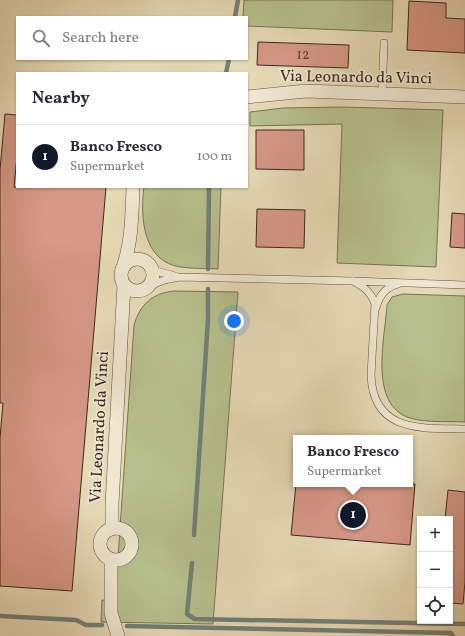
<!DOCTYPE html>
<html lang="en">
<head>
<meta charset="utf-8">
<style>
  :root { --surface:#fff; --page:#f7f7f7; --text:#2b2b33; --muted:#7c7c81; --line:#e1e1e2; --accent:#111827 }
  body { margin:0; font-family:Vollkorn,serif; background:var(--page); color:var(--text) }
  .controls { position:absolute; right:12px; bottom:12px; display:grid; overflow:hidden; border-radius:0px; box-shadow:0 1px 3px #0004 }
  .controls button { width:36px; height:36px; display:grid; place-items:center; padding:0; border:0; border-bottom:1px solid var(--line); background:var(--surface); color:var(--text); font:20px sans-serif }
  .you { position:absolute; left:234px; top:321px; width:14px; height:14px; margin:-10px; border:3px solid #fff; border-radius:50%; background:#1a73e8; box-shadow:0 0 0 6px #1a73e833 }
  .badge { display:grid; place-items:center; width:26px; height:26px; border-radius:50%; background:var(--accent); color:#fff; font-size:13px; font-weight:700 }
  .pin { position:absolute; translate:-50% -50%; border:2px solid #fff; box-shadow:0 1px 4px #0006 }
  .popup { position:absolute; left:293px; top:435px; width:120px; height:52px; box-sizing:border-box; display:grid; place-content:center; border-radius:0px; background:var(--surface); filter:drop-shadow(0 1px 3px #0005); font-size:13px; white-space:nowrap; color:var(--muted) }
  .popup b { font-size:15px; color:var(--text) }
  .popup::after { content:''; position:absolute; left:50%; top:100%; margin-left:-8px; border:8px solid transparent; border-top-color:var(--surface) }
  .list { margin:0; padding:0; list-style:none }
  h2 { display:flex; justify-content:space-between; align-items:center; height:52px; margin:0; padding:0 16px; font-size:17px }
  h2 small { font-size:13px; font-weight:400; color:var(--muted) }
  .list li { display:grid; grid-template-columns:26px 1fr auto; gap:12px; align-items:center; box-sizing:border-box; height:64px; padding:0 16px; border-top:1px solid var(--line) }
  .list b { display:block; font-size:15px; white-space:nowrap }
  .list p { margin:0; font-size:13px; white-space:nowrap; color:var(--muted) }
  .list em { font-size:13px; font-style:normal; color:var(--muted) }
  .icon { flex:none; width:22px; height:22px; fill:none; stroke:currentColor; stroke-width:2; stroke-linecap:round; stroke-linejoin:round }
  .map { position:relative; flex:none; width:465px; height:636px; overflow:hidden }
  .search { position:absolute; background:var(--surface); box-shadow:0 1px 3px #0004; left:16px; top:16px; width:232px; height:44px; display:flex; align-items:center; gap:10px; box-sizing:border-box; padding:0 14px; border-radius:0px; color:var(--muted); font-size:15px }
  .panel { position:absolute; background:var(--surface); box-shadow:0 1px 3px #0004; left:16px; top:72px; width:232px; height:116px; border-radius:0px }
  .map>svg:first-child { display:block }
  .green { fill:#b6bf8d; stroke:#797457 }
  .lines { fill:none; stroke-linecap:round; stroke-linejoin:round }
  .stream { stroke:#728078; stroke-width:4.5 }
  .building { fill:#d69887; stroke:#3c2821 }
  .lane-casing { stroke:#665446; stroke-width:8 }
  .street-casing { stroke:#665446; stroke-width:14 }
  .lane { stroke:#efe7d0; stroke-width:7 }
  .street { stroke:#efe7d0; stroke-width:13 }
  .labels { text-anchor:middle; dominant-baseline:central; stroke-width:3.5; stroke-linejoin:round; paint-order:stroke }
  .number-label { font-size:14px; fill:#62443a }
  .street-label { font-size:16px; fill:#3c2821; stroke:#efe7d0 }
</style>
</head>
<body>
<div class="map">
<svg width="465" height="636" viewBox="0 0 465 636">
  <rect width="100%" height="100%" fill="#e6dab6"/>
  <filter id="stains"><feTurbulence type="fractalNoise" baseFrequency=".005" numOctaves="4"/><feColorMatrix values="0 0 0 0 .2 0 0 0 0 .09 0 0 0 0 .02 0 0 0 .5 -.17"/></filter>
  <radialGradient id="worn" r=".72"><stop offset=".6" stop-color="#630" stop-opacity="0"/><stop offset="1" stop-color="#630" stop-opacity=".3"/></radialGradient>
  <g class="green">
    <path d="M244,0H393L392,32L247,26V17H243Z"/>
    <path d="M344,107L443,110L436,267L337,263L342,124L250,126V112L283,108Z"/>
    <path d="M144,187H221L218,269C206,268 193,269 181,267C143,262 140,218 144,187Z"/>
    <path d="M174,291L238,292L213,624L101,622L102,600L115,601L134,325C140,304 153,293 174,291Z"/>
    <path d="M403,294L465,296V422C447,421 427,423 410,418C368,405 385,338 387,305L392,297Z"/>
  </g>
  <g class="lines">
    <g class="stream">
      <path d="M235,17L238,0"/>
      <path d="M226,73L229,59"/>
      <path d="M208,269L209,187"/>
      <path d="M194,535L208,319V289"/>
      <path d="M192,563L187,614L195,619L465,624"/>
      <path d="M0,616L76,620L86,625H102"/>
      <path d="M127,626L451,633L453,636"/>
    </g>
  </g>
  <g class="building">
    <path d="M409,1L446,3V18L465,19V53L407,50Z"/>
    <path d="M258,42L349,45L348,68L257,65Z"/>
    <path d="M5,114L17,115V157L14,187H106L72,591L0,586V438L3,403H0V170Z"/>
    <path d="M256,130H304V170L256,169Z"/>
    <path d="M257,209L305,210L304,248L256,247Z"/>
    <path d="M452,213L465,214V248L450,247Z"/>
    <path d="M296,484H415L410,545L291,535Z"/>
    <path d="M448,490L465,492V582L463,604L450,603V519H445Z"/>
  </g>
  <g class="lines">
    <g class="lane-casing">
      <g id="lane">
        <path d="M382,94L384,43"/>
        <path d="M147,264L156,271L175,276"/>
        <path d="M465,285L353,281C364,287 371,292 375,304L371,375C373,433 422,428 465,429"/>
        <path d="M147,287L164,280L179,277L353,281"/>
        <path d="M376,308C379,296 385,287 398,284"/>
      </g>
    </g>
    <g class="street-casing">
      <g id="street">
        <path d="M247,97L306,91L465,97"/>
        <circle cx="137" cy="275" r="16"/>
        <path d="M122,270C132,244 132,214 133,187"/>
        <circle cx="116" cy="544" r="16"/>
        <path d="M112,529V504L124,285"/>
        <path d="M111,560V613L118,636"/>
      </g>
    </g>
    <use href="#lane" class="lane"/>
    <use href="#street" class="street"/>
  </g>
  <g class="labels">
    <g class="number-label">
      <text x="303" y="55">12</text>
    </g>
    <g class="street-label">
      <text transform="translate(356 78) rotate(1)">Via Leonardo da Vinci</text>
      <text transform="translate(100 427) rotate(-87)">Via Leonardo da Vinci</text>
    </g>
  </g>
  <rect width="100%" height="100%" filter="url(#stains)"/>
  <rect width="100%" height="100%" fill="url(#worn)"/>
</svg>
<div class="controls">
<button>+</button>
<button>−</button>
<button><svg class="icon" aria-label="locate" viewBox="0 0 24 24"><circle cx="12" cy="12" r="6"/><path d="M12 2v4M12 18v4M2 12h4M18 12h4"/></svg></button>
</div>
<div class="you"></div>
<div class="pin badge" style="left:353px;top:515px">1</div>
<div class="popup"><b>Banco Fresco</b>Supermarket</div>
<div class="search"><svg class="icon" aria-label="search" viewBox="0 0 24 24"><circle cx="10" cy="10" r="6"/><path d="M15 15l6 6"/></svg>Search here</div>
<section class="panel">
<h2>Nearby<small></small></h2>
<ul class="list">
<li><span class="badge">1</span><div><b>Banco Fresco</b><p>Supermarket</p></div><em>100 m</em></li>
</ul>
</section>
</div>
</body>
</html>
